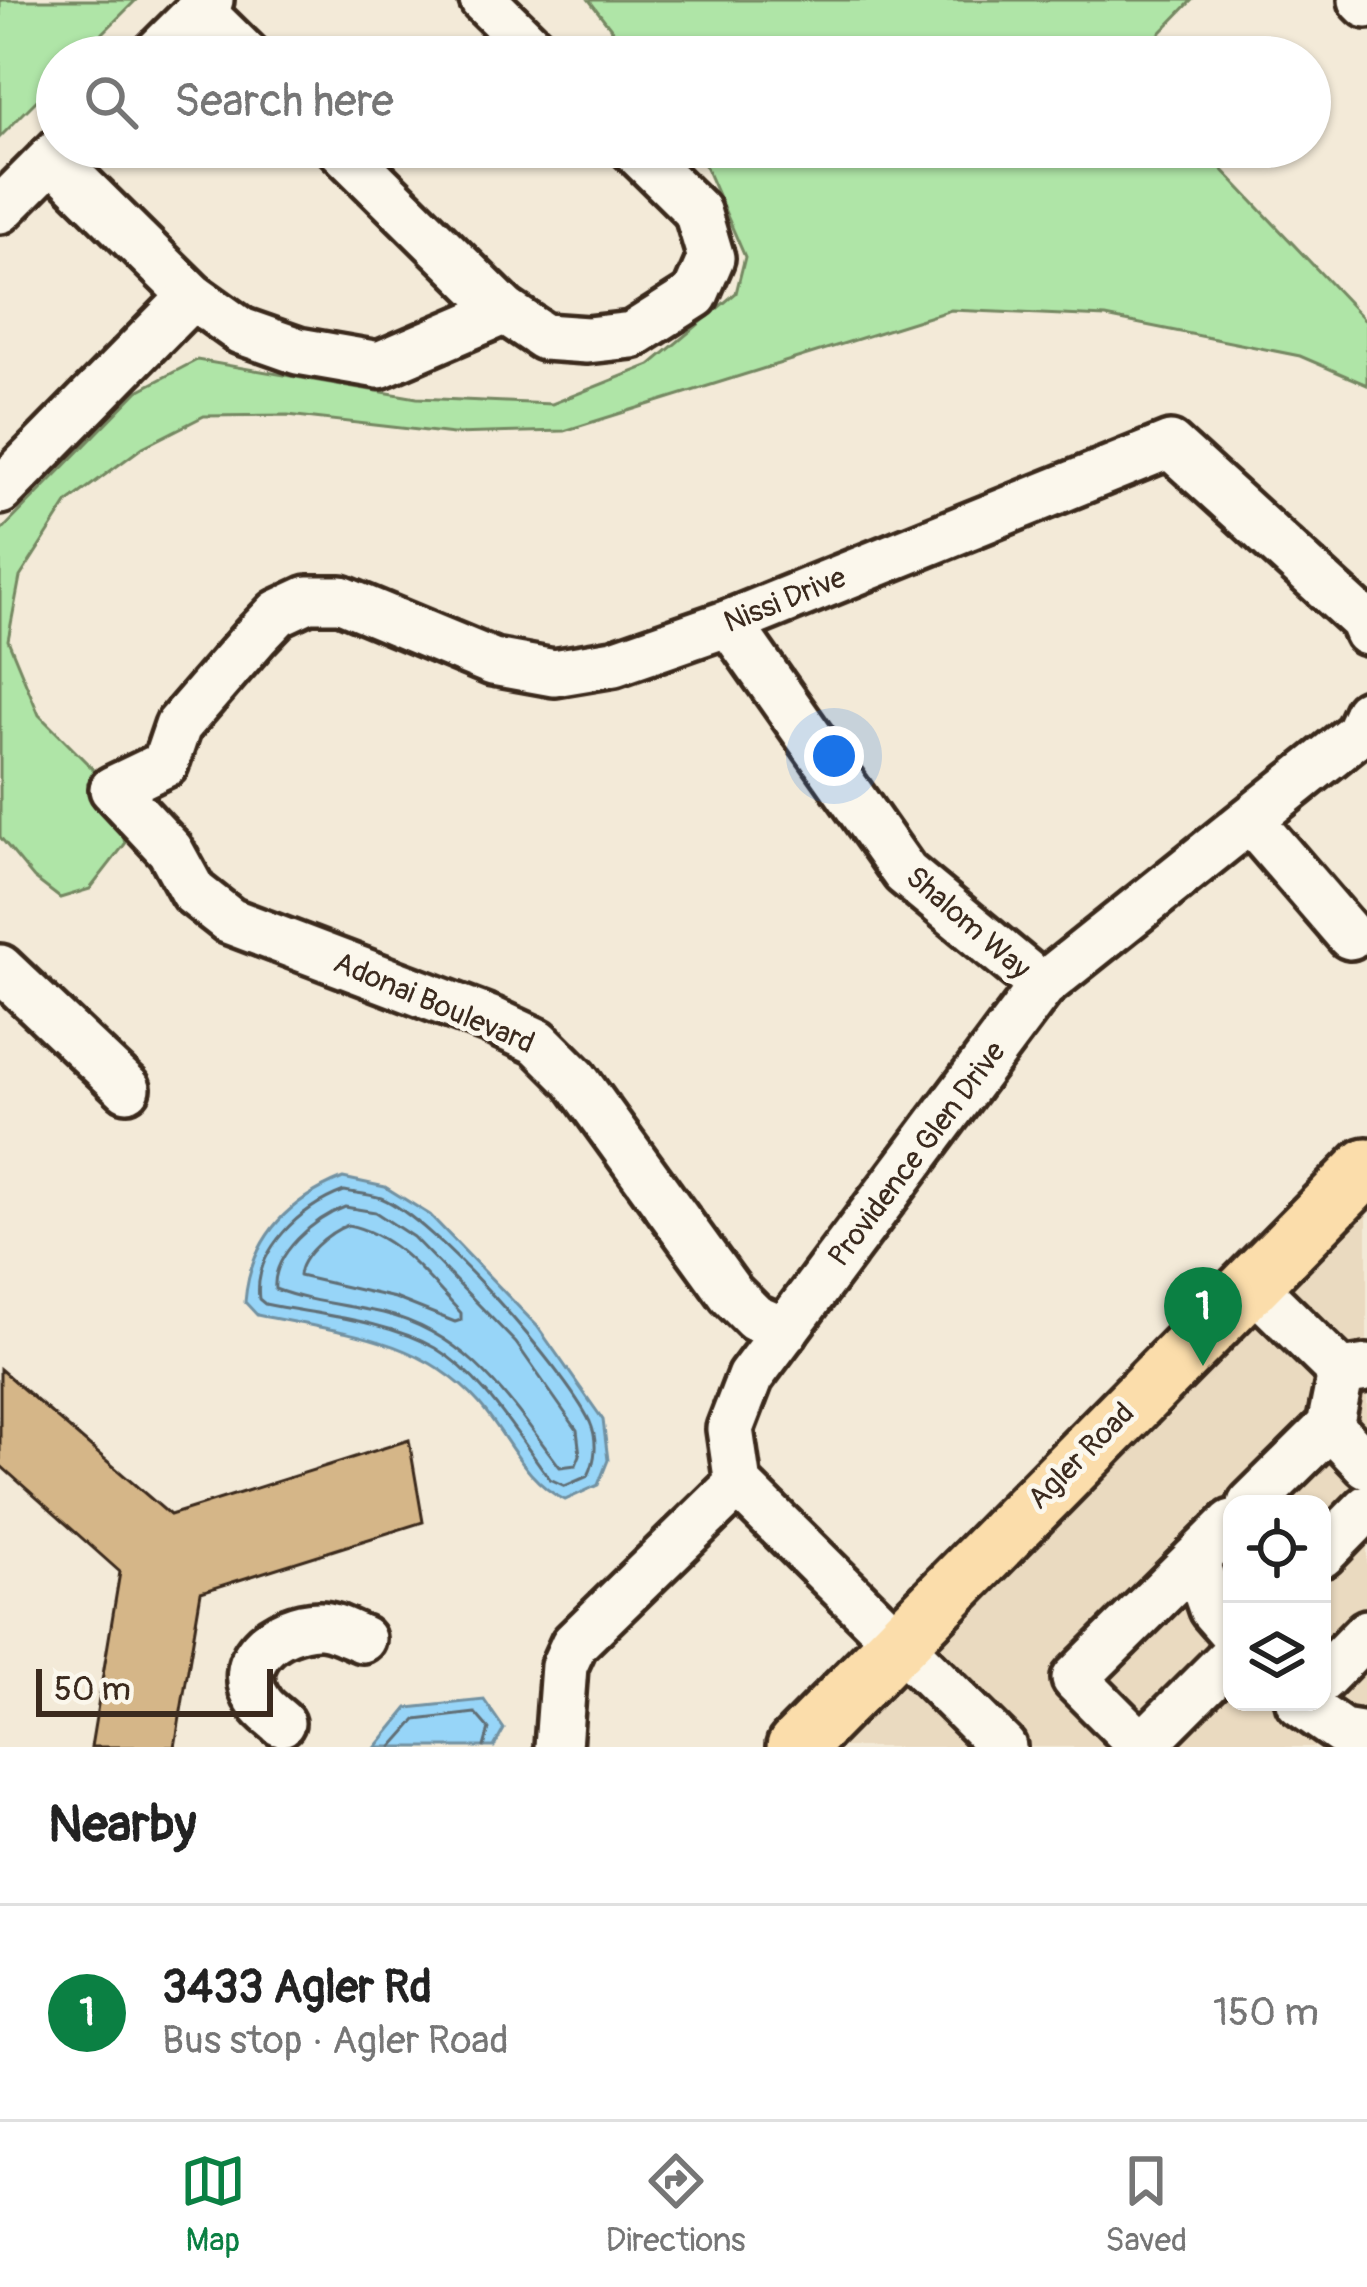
<!DOCTYPE html>
<html lang="en">
<head>
<meta charset="utf-8">
<style>
  :root { --surface:#fff; --page:#f2f2f2; --text:#222; --muted:#767676; --line:#e0e0e0; --accent:#0b8043 }
  body { margin:0; font-family:Pangolin,sans-serif; background:var(--page); color:var(--text) }
  .controls { position:absolute; right:36px; bottom:36px; display:grid; overflow:hidden; border-radius:24px; box-shadow:0 3px 9px #0004 }
  .controls button { width:108px; height:108px; display:grid; place-items:center; padding:0; border:0; border-bottom:3px solid var(--line); background:var(--surface); color:var(--text); font:60px sans-serif }
  .scale { position:absolute; left:36px; bottom:30px; width:237px; box-sizing:border-box; padding-left:12px; border:6px solid #3b2a1e; border-top:0; font-size:33px; line-height:42px; white-space:nowrap; color:#3b2a1e; -webkit-text-stroke:9px #fbf7ec; paint-order:stroke }
  .you { position:absolute; left:834px; top:756px; width:42px; height:42px; margin:-30px; border:9px solid #fff; border-radius:50%; background:#1a73e8; box-shadow:0 0 0 18px #1a73e833 }
  .badge { display:grid; place-items:center; width:78px; height:78px; border-radius:50%; background:var(--accent); color:#fff; font-size:39px; font-weight:700 }
  .pin { position:absolute; translate:-50% -99px; filter:drop-shadow(0 3px 6px #0008) }
  .pin::after { content:''; position:absolute; top:63px; width:42px; height:36px; background:inherit; clip-path:polygon(0 0,100% 0,50% 100%) }
  .list { margin:0; padding:0; list-style:none }
  h2 { display:flex; justify-content:space-between; align-items:center; height:156px; margin:0; padding:0 48px; font-size:51px }
  h2 small { font-size:39px; font-weight:400; color:var(--muted) }
  .list li { display:grid; grid-template-columns:78px 1fr auto; gap:36px; align-items:center; box-sizing:border-box; height:216px; padding:0 48px; border-top:3px solid var(--line) }
  .list b { display:block; font-size:45px; white-space:nowrap }
  .list p { margin:0; font-size:39px; white-space:nowrap; color:var(--muted) }
  .list em { font-size:39px; font-style:normal; color:var(--muted) }
  .icon { flex:none; width:66px; height:66px; fill:none; stroke:currentColor; stroke-width:2; stroke-linecap:round; stroke-linejoin:round }
  .map { position:relative; flex:none; width:1367px; height:1747px; overflow:hidden }
  .search { position:absolute; background:var(--surface); box-shadow:0 3px 9px #0004; left:36px; right:36px; top:36px; height:132px; display:flex; align-items:center; gap:30px; box-sizing:border-box; padding:0 42px; border-radius:66px; color:var(--muted); font-size:45px }
  .sheet { height:372px; background:var(--surface) }
  nav { display:flex; justify-content:space-around; align-items:center; box-sizing:border-box; height:168px; border-top:3px solid var(--line); background:var(--surface); font-size:33px; color:var(--muted) }
  nav a { display:grid; justify-items:center; gap:6px }
  nav .on { color:var(--accent) }
  .map>svg:first-child { display:block }
  .built { fill:#eadac0; fill-rule:evenodd }
  .green { fill:#afe5a7; stroke:#758862; stroke-width:3 }
  .water { fill:#97d5f8; stroke:#7291a1; stroke-width:3 }
  .lines { fill:none; stroke-linecap:round; stroke-linejoin:round }
  .shore { stroke:#606e75; stroke-width:3 }
  .building { fill:#d5b688; stroke:#3b2a1e; stroke-width:3 }
  .minor-casing { stroke:#3b2a1e; stroke-width:54 }
  .major-casing { stroke:#3b2a1e; stroke-width:66 }
  .minor { stroke:#fbf7ec; stroke-width:45 }
  .major { stroke:#fbddab; stroke-width:57 }
  .labels { text-anchor:middle; dominant-baseline:central; stroke-width:10; stroke-linejoin:round; paint-order:stroke }
  .street-label { font-size:30px; fill:#3b2a1e; stroke:#fbf7ec }
</style>
</head>
<body>
<div class="map">
<svg width="1367" height="1747" viewBox="0 0 1367 1747">
  <rect width="100%" height="100%" fill="#f3ead8"/>
  <filter id="ink" filterUnits="userSpaceOnUse"><feTurbulence type="fractalNoise" baseFrequency=".00833" numOctaves="2"/><feDisplacementMap in="SourceGraphic" scale="24" xChannelSelector="R" yChannelSelector="G"/><feConvolveMatrix kernelMatrix="1 2 1 2 8 2 1 2 1" color-interpolation-filters="sRGB"/></filter>
  <g filter="url(#ink)">
    <path class="built" d="M1367,1170V1747H805ZM1232,1504H1322V1702H1232Z"/>
    <g class="green">
      <path d="M0,0H136L79,57H57V80L0,137Z"/>
      <path d="M589,0H1192L1137,57H633Z"/>
      <path d="M697,147H1201L1367,322V385L1300,356L1106,317L951,310L564,431L453,434L288,415L204,416L143,447L68,502L20,577L8,640L39,715L113,789L125,844L90,889L60,898L34,878L0,837V532L138,391L197,360L417,398L552,404L650,365L736,293L745,257Z"/>
    </g>
    <g class="water">
      <path d="M343,1178L385,1187L430,1215L537,1326L603,1420L608,1460L598,1485L565,1500C524,1481 508,1436 479,1403C420,1337 339,1332 257,1315L245,1302C250,1240 286,1201 343,1178Z"/>
      <path d="M484,1700L504,1729L494,1747H376L408,1708Z"/>
    </g>
    <g class="lines">
      <g class="shore">
        <path d="M344,1191C355,1193 370,1194 381,1198C433,1219 565,1370 590,1422C598,1440 596,1460 588,1476L565,1486L550,1479C516,1434 485,1378 435,1348C386,1320 319,1315 265,1304L259,1299C253,1250 301,1207 344,1191Z"/>
        <path d="M345,1207L375,1212L413,1237L516,1343L577,1430L580,1455L576,1465L560,1467C510,1401 469,1334 383,1313C348,1305 309,1302 275,1289C272,1254 315,1218 345,1207Z"/>
        <path d="M348,1225C397,1235 428,1278 461,1313V1320L455,1322L395,1298L299,1276C300,1256 329,1232 348,1225Z"/>
        <path d="M392,1747L416,1720L475,1713L489,1729L484,1747"/>
      </g>
    </g>
    <path class="building" d="M0,1369L170,1515L409,1440L423,1522L201,1592L175,1747H91L120,1572L0,1465Z"/>
    <g class="lines">
      <g class="minor-casing">
        <g id="minor">
          <path d="M483,0L541,57"/>
          <path d="M1362,0L1367,5"/>
          <path d="M200,10L248,57"/>
          <path d="M153,57L210,0"/>
          <path d="M339,147L505,311L544,337L587,340L632,335L695,295L711,258L697,211L632,147"/>
          <path d="M52,158L192,296L241,331L298,351L379,365L505,311"/>
          <path d="M0,210L63,147"/>
          <path d="M0,491L192,296"/>
          <path d="M729,623L905,873L1042,986"/>
          <path d="M1250,820L1350,936"/>
          <path d="M0,968L127,1088"/>
          <path d="M1251,1284L1341,1372L1367,1368"/>
          <path d="M785,1331L755,1318L731,1294L575,1079L538,1042L491,1020L230,921L193,892L170,850L113,789L165,764L178,726L255,637L278,613L308,599H341L493,662L554,673L614,663L729,623L1170,445L1362,620L1367,632"/>
          <path d="M1330,1426L1367,1465"/>
          <path d="M1251,1504L1330,1426L1341,1372"/>
          <path d="M1232,1523L1075,1679L1142,1746L1232,1656"/>
          <path d="M1322,1554L1367,1508"/>
          <path d="M1195,1560L1212,1609L1232,1632"/>
          <path d="M1322,1679L1367,1633"/>
          <path d="M1299,1702L1342,1732L1367,1736"/>
          <path d="M281,1723C275,1717 265,1711 260,1703C230,1661 277,1626 318,1625C332,1624 349,1634 362,1639"/>
          <path d="M558,1747L564,1666L574,1644L738,1484"/>
          <path d="M1003,1747L738,1484L730,1429L750,1377L1042,986L1358,733L1367,713"/>
        </g>
      </g>
      <g class="major-casing">
        <path id="major" d="M796,1747L1367,1167"/>
      </g>
      <use href="#minor" class="minor"/>
      <use href="#major" class="major"/>
    </g>
  </g>
  <g class="labels">
    <g class="street-label">
      <text transform="translate(785 600) rotate(-22)">Nissi Drive</text>
      <text transform="translate(968 923) rotate(41)">Shalom Way</text>
      <text transform="translate(434 1003) rotate(23)">Adonai Boulevard</text>
      <text transform="translate(917 1154) rotate(-53)">Providence Glen Drive</text>
      <text transform="translate(1081 1456) rotate(-45)">Agler Road</text>
    </g>
  </g>
</svg>
<div class="controls">
<button><svg class="icon" aria-label="locate" viewBox="0 0 24 24"><circle cx="12" cy="12" r="6"/><path d="M12 2v4M12 18v4M2 12h4M18 12h4"/></svg></button>
<button><svg class="icon" aria-label="layers" viewBox="0 0 24 24"><path d="M12 4l9 5-9 5-9-5zM3 14l9 5 9-5"/></svg></button>
</div>
<div class="scale">50 m</div>
<div class="you"></div>
<div class="pin badge" style="left:1203px;top:1366px">1</div>
<div class="search"><svg class="icon" aria-label="search" viewBox="0 0 24 24"><circle cx="10" cy="10" r="6"/><path d="M15 15l6 6"/></svg>Search here</div>
</div>
<section class="sheet">
<h2>Nearby<small></small></h2>
<ul class="list">
<li><span class="badge">1</span><div><b>3433 Agler Rd</b><p>Bus stop · Agler Road</p></div><em>150 m</em></li>
</ul>
</section>
<nav>
<a class="on"><svg class="icon" aria-label="map" viewBox="0 0 24 24"><path d="M3 6l6-2 6 2 6-2v14l-6 2-6-2-6 2zM9 4v14M15 6v14"/></svg>Map</a>
<a><svg class="icon" aria-label="directions" viewBox="0 0 24 24"><path d="M12 3l9 9-9 9-9-9zM9 14v-3h6M13 9l2 2-2 2"/></svg>Directions</a>
<a><svg class="icon" aria-label="saved" viewBox="0 0 24 24"><path d="M7 4h10v16l-5-4-5 4z"/></svg>Saved</a>
</nav>
</body>
</html>
